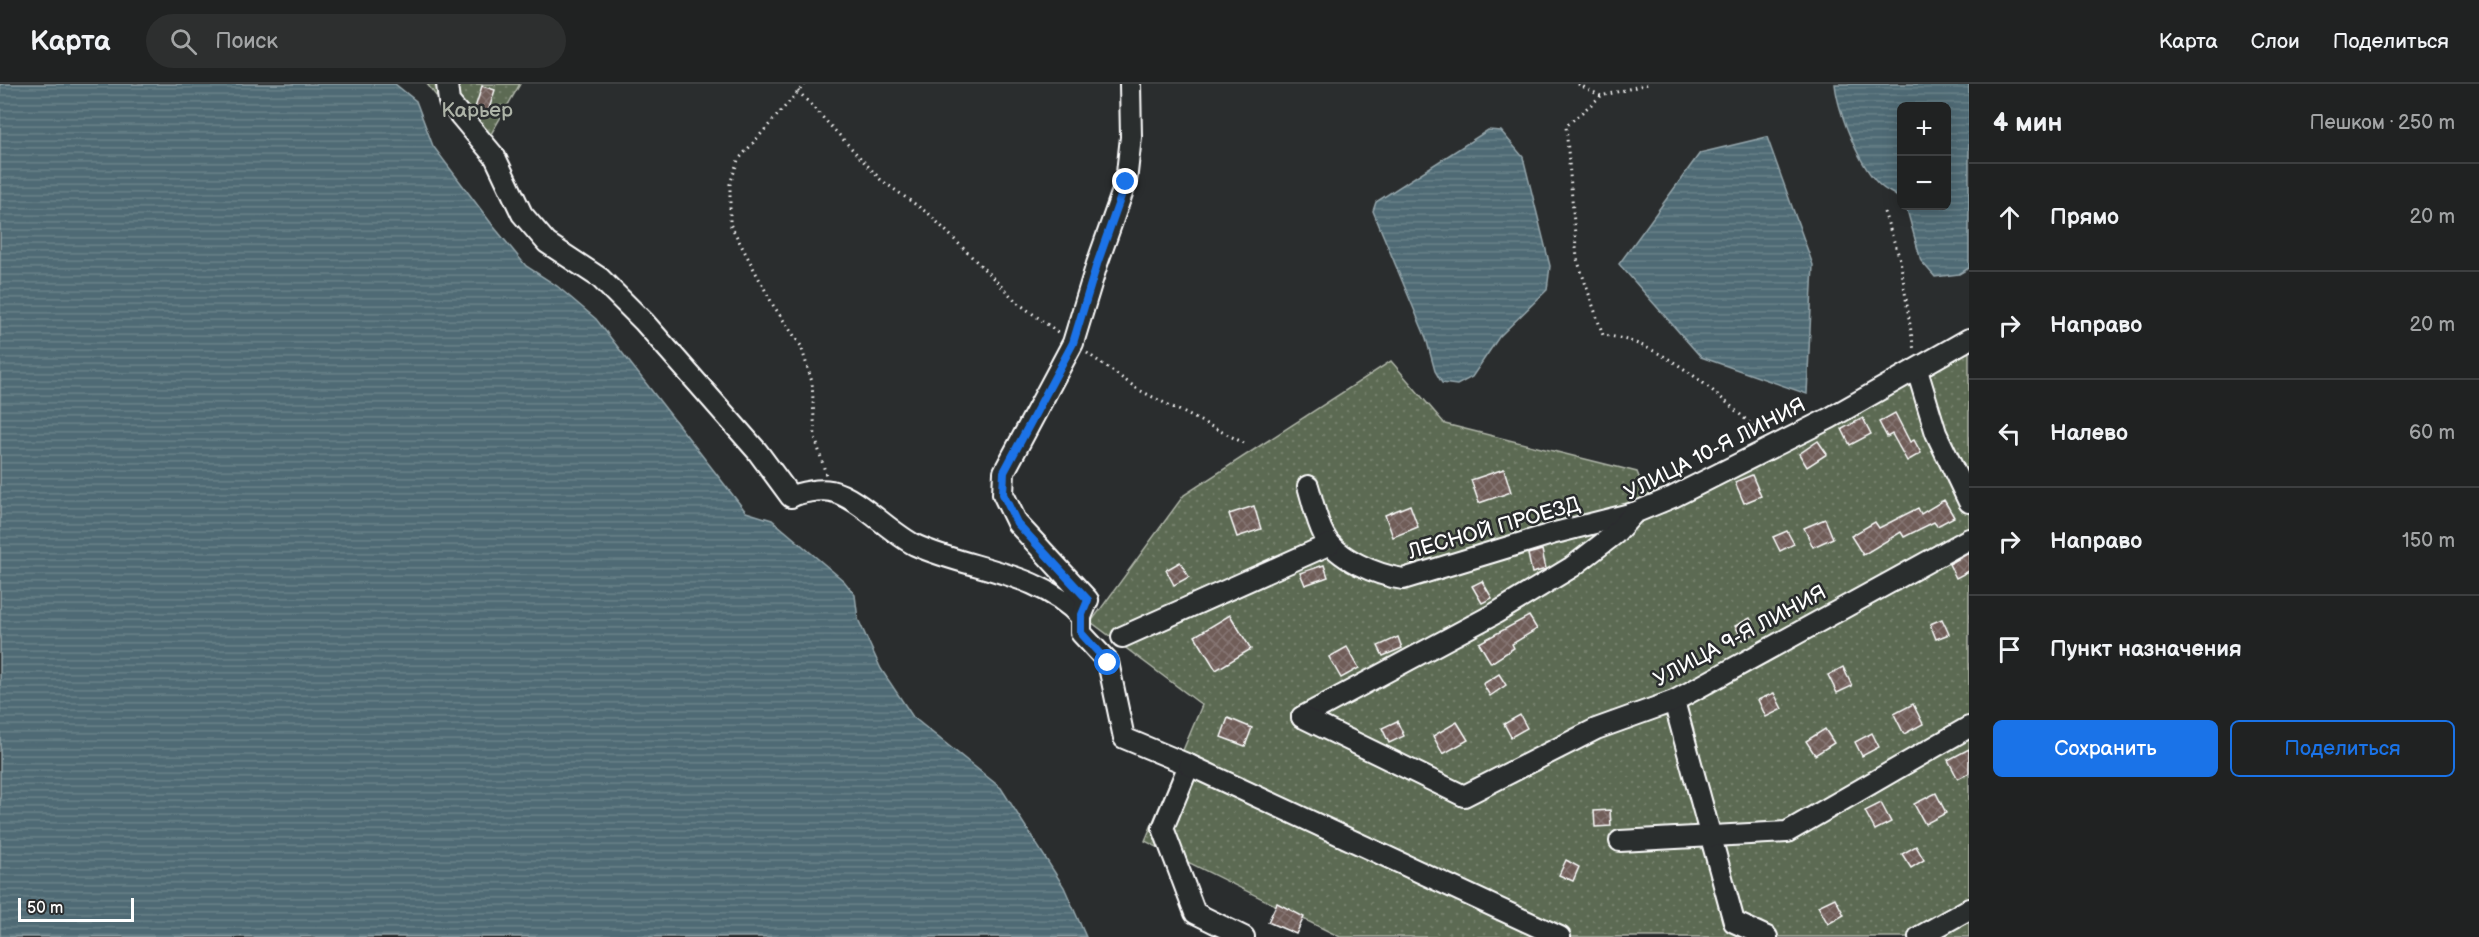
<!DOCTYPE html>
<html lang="ru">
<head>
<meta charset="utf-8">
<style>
  :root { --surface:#202222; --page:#2d2f2f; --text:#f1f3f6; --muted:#a2a4a5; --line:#3d3f40; --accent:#1a73e8 }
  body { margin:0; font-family:"Balsamiq Sans",sans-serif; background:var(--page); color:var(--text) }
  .controls { position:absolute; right:18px; top:18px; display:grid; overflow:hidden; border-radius:9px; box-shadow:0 3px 15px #0003 }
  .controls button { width:54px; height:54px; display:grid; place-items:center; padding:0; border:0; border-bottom:2px solid var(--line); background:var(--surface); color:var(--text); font:30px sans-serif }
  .scale { position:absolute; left:18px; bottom:15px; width:116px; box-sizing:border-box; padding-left:6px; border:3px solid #fff; border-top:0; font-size:16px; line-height:21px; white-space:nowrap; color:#fff; -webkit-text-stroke:4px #2a2d2e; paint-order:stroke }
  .stop { position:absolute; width:18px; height:18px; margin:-14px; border:4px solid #1a73e8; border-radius:50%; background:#fff }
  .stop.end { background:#1a73e8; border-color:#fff; box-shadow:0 2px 6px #0008 }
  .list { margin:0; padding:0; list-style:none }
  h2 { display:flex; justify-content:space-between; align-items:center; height:78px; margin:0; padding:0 24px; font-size:26px }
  h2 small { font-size:20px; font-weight:400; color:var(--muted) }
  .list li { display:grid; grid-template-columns:39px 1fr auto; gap:18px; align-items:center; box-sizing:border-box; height:108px; padding:0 24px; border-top:2px solid var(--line) }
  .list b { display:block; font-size:22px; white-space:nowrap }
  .list em { font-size:20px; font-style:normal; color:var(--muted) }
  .actions { display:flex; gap:12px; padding:18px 24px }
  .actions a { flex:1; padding:14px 0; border:2px solid var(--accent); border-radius:9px; text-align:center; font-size:21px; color:var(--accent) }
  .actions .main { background:var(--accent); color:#fff }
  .icon { flex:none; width:33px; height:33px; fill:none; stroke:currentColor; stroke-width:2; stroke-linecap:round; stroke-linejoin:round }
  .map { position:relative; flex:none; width:1969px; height:853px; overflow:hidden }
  header { display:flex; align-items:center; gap:36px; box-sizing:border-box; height:84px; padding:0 30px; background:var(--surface); border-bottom:2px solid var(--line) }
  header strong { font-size:28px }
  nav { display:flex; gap:33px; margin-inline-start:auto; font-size:21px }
  .search { width:420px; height:54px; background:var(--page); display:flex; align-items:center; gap:15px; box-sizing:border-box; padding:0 21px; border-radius:33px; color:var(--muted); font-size:22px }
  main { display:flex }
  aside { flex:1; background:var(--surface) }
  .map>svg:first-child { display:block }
  .garden { fill:url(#garden-dots); stroke:#aeb4a8; stroke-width:1.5 }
  .water { fill:url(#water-rules); stroke:#95a6ac; stroke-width:1.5 }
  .building { fill:url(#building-cross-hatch); stroke:#fff; stroke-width:1.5 }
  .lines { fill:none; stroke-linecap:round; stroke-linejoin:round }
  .minor-casing { stroke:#fff; stroke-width:24 }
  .path { stroke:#fff; stroke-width:3; stroke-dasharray:1.5 4.5; stroke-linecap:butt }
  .minor { stroke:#2a2d2e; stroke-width:20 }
  .route { stroke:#1a73e8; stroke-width:8 }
  .labels { text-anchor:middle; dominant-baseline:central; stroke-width:5; stroke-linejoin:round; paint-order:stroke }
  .park-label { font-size:21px; fill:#aeb4a8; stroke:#2a2d2e }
  .street-label { font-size:21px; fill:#fff; stroke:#2a2d2e }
</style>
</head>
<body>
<header>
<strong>Карта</strong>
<div class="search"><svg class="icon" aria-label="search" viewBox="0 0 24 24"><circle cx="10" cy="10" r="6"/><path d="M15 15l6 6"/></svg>Поиск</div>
<nav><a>Карта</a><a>Слои</a><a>Поделиться</a></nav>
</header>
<main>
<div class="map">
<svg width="1969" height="853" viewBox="0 0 1969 853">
  <defs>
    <pattern id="garden-dots" width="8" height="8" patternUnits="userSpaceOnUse" patternTransform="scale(1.5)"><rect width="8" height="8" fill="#5c6a52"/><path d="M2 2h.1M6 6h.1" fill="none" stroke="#74806c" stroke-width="1.8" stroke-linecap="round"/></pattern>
    <pattern id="water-rules" width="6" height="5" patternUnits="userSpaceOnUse" patternTransform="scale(1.5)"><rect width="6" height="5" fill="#4f6b74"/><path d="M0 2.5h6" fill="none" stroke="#698189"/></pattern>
    <pattern id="building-cross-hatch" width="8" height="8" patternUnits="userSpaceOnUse" patternTransform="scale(1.5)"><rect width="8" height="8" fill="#705d59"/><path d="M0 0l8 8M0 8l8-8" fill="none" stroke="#857572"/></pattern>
  </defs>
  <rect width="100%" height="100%" fill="#2a2d2e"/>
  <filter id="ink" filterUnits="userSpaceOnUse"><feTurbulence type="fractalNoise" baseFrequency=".0167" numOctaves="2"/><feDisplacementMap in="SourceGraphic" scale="12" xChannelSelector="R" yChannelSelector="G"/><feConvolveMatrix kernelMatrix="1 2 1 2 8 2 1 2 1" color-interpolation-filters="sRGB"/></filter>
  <g filter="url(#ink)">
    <g class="garden">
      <path d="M427,0H520L480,69Z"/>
      <path d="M1969,260V853H1340L1145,757L1202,621L1091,538L1184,411L1391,277L1445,340L1637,388L1645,408L1717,401Z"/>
    </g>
    <g class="water">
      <path d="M0,0H395L416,17L433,62L494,143L526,182L557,202L596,235L746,428L772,436L844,497L855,511L858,535L881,585L913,633L1001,704L1064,803L1086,853H0Z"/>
      <path d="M1835,0H1969V184L1959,190L1935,193L1921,177L1906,122H1946V22H1902L1901,116C1896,110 1888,108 1882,103C1860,85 1838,28 1835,0Z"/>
      <path d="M1488,46L1501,47L1523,73L1550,182L1547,206L1499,253L1472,293L1457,301L1442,299L1435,287L1426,254L1373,127L1376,118Z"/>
      <path d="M1767,53L1813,181L1807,310L1701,273L1619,180L1700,69Z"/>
    </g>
    <g class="building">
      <path d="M482,2L495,6L488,28L475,24Z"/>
      <path d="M1895,329L1910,358L1914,356L1921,369L1907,377L1892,350L1887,353L1879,338Z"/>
      <path d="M1863,334L1871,350L1850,361L1842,345Z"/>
      <path d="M1818,357L1827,370L1807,383L1799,370Z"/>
      <path d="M1504,385L1511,408L1479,419L1471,396Z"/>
      <path d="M1752,391L1761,412L1744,419L1735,398Z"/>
      <path d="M1944,416L1954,433L1937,442L1934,438L1904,453L1901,448L1863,471L1851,452L1875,438L1879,444L1918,424L1921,430Z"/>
      <path d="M1410,421L1418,443L1393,453L1385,431Z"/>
      <path d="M1254,422L1261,445L1237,453L1229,430Z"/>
      <path d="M1825,435L1833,454L1813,463L1804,444Z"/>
      <path d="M1787,447L1794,460L1780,467L1773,453Z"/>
      <path d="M1542,466L1546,485L1532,489L1528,470Z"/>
      <path d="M1969,469V487L1956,494L1949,480Z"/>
      <path d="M1180,478L1189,493L1174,501L1166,486Z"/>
      <path d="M1324,481L1328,493L1305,501L1300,489Z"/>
      <path d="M1482,497L1492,514L1482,519L1472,502Z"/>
      <path d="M1230,531L1251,565L1216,586L1195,552Z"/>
      <path d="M1529,532L1537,545L1512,560L1514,564L1491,579L1479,559Z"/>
      <path d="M1750,534L1758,548L1743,556L1735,542Z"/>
      <path d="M1942,535L1949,550L1936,555L1930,540Z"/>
      <path d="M1398,553L1402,564L1383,572L1378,562Z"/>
      <path d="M1347,563L1359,584L1341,594L1329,573Z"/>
      <path d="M1843,583L1852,602L1837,609L1828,591Z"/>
      <path d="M1499,590L1506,601L1490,612L1483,600Z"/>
      <path d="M1774,609L1782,625L1766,633L1758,616Z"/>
      <path d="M1913,620L1923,640L1904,650L1894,630Z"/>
      <path d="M1520,631L1527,644L1511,653L1504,640Z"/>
      <path d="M1228,634L1252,644L1245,662L1221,653Z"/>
      <path d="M1397,637L1404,652L1389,659L1382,644Z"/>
      <path d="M1457,638L1468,656L1443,670L1433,652Z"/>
      <path d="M1825,645L1834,659L1815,671L1806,657Z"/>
      <path d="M1872,649L1879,663L1862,672L1855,658Z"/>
      <path d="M1969,665V689L1958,695L1948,676Z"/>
      <path d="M1936,709L1946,729L1925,740L1914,720Z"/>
      <path d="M1881,719L1891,738L1875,746L1865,727Z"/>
      <path d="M1610,726L1611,742L1595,743L1594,727Z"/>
      <path d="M1916,762L1924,776L1911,784L1902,770Z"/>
      <path d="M1566,776L1579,783L1573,797L1559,791Z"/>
      <path d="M1835,814L1844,831L1828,840L1818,822Z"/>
      <path d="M1277,819L1304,833L1296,850L1268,838Z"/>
    </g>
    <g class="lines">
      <g class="minor-casing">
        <g id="minor">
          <path d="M447,0L449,18L495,73L522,130L547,159L600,194L644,238L757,367L791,413C800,408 820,405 831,407C858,413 889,448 915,461C970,486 1038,487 1081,533"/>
          <path d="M1130,0L1131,53L1126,98L1097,180L1073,259L1004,388L1003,410L1017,439L1088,516L1081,533V549L1108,578L1124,654L1189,681L1163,744L1195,829L1244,853"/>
          <path d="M1917,286L1936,349L1969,418"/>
          <path d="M1308,402C1313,418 1316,436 1324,451C1337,475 1377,491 1403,495L1555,449L1634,429"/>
          <path d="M1122,553L1330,460"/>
          <path d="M1674,617L1734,838L1767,853"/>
          <path d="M1302,633L1496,529L1572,483L1615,450L1634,429L1673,413L1830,334L1969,255"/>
          <path d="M1302,633L1464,712L1596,645L1674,617L1969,455"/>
          <path d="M1189,681L1560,853"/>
          <path d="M1620,757L1787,748L1969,643"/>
          <path d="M1919,853L1969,825"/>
        </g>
      </g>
      <g class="path">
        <path d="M805,0L738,76L730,100V140L773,221L801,262L812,298L815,353L826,391"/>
        <path d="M1578,0L1601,12L1648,0"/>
        <path d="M798,7L881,96L929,130L1018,219L1059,249"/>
        <path d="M1601,12L1566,42L1577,175L1603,251C1666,259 1717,310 1763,351"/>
        <path d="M1884,128L1900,175L1914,267"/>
        <path d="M1087,269L1139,306L1246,360"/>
      </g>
      <use href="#minor" class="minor"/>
    </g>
  </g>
  <g class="lines" filter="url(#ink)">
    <path class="route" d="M1108,579L1081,549V533L1088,516L1017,439L1003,410L1004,388L1073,259L1097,180L1126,98"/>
  </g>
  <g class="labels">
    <g class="park-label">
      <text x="477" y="26">Карьер</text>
    </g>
    <g class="street-label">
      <text transform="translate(1715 365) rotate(-27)">УЛИЦА 10-Я ЛИНИЯ</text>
      <text transform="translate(1494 444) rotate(-16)">ЛЕСНОЙ ПРОЕЗД</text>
      <text transform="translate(1740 552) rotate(-28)">УЛИЦА 9-Я ЛИНИЯ</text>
    </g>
  </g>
</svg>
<div class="controls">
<button>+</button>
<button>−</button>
</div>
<div class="scale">50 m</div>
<div class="stop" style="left:1108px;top:579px"></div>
<div class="stop end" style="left:1126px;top:98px"></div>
</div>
<aside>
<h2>4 мин<small>Пешком · 250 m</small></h2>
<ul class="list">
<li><svg class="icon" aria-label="ahead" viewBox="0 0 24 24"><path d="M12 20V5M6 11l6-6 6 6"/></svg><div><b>Прямо</b></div><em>20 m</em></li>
<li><svg class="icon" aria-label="right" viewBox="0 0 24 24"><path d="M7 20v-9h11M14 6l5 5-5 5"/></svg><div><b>Направо</b></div><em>20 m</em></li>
<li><svg class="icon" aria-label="left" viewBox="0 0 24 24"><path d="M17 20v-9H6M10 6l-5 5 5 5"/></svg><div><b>Налево</b></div><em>60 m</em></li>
<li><svg class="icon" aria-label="right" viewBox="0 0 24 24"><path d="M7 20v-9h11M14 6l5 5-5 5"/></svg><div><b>Направо</b></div><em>150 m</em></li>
<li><svg class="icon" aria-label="arrive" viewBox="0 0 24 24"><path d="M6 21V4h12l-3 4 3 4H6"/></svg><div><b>Пункт назначения</b></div></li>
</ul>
<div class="actions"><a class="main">Сохранить</a><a>Поделиться</a></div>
</aside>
</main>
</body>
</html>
